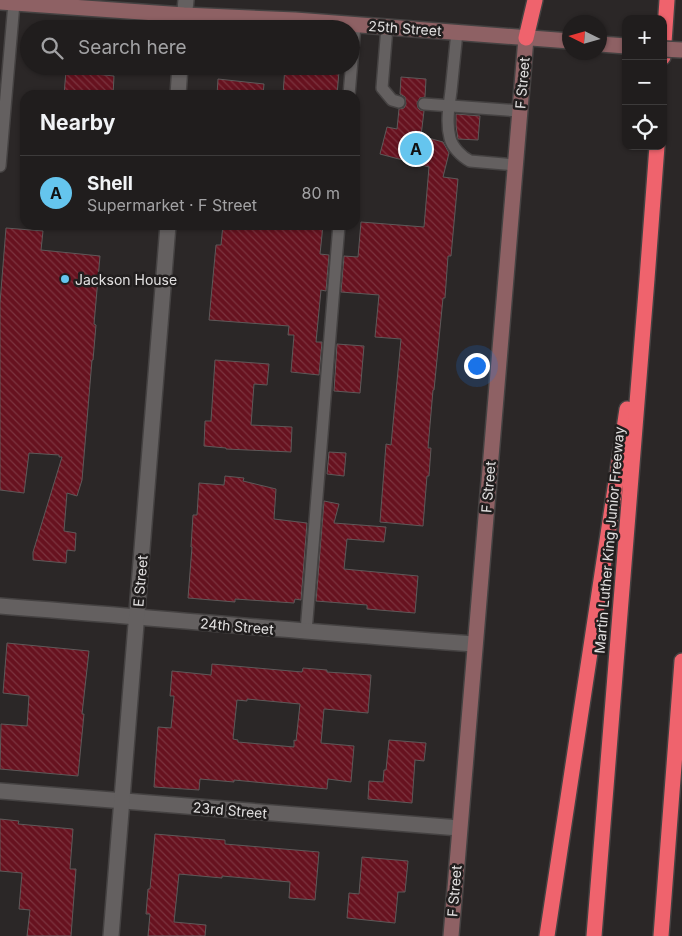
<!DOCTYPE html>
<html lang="en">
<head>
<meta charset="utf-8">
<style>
  :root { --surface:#201d1d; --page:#2d2a2a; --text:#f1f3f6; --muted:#a2a2a4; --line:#3d3b3b; --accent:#65c5ee }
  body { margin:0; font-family:Inter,sans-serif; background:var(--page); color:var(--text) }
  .controls { position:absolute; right:15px; top:15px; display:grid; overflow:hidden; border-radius:10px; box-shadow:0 1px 4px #0004 }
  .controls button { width:45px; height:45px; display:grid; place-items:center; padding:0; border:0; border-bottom:1px solid var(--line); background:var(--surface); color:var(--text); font:25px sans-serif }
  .compass { position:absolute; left:562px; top:15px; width:45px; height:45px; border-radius:50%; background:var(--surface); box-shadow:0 1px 4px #0004; rotate:275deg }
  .you { position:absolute; left:476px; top:365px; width:18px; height:18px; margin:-12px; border:4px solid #fff; border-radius:50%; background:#1a73e8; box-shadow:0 0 0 8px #1a73e833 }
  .badge { display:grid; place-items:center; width:32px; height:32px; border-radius:50%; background:var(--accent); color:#111; font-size:16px; font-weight:700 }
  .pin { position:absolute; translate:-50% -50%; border:2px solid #fff; box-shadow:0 1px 5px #0006 }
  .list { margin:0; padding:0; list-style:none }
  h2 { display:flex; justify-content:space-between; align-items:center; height:65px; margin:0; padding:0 20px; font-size:21px }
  h2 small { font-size:16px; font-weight:400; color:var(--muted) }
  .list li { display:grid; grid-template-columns:32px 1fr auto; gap:15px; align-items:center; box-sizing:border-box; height:75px; padding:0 20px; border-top:1px solid var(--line) }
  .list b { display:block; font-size:19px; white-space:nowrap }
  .list p { margin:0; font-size:16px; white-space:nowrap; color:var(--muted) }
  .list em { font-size:16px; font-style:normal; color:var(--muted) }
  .icon { flex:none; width:28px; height:28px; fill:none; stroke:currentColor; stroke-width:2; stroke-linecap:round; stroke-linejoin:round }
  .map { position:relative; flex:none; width:682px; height:936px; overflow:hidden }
  .search { position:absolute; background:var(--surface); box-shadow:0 1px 4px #0004; left:20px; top:20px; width:340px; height:55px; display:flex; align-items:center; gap:12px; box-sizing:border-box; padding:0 18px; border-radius:28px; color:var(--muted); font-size:19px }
  .panel { position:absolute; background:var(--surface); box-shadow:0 1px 4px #0004; left:20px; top:90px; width:340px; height:140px; border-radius:15px }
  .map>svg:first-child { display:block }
  .building { fill:url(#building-back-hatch); stroke:#5d5959; fill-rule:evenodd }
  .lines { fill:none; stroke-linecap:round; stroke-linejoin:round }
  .service-casing { stroke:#454242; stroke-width:14 }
  .minor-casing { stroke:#454242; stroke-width:18 }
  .secondary-casing { stroke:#454242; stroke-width:18 }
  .motorway-casing { stroke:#454242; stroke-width:18 }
  .service { stroke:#646060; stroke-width:11 }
  .minor { stroke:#646060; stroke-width:15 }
  .secondary { stroke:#8e6164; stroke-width:15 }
  .motorway { stroke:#ef636d; stroke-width:15 }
  .secondary-bridge-casing { stroke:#454242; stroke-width:18; stroke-linecap:butt }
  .secondary-bridge { stroke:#8e6164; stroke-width:15 }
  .poi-dot { fill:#65c5ee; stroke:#211e1e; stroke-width:2 }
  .labels { text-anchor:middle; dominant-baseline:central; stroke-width:5; stroke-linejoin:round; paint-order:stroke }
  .street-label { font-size:14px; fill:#e2e0e0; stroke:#211e1e }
  .poi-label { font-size:14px; fill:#e2e0e0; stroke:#211e1e; text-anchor:start }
</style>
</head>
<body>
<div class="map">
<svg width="682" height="936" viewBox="0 0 682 936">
  <defs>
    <pattern id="building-back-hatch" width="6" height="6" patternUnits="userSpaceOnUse" patternTransform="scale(1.25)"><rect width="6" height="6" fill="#67121f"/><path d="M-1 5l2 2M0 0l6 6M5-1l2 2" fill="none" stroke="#7c343f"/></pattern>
  </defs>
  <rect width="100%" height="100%" fill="#2b2727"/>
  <g class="building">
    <path d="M285,66L339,71L337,95H283Z"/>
    <path d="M66,71L114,76L113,95H64Z"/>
    <path d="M401,77L426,79L425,97L420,98L417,103L418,108L420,110L424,111L421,136L443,142L449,153L443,177L458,179L451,256H448L445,298H443L434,390H433L428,448H431L429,476H427L423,526L380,522L386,444L391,445L401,339L375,337L379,295L341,292L344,256L358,257L361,222L424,227L429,167L380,154L387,127L397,129L399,109L404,108L406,104L405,97L400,94Z"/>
    <path d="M218,79L264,84L263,95H217Z"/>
    <path d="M456,114L480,116L478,140L458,139L456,126Z"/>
    <path d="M223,225H323L320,254L329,255L326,291L321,290L316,342H322L319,375L291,372L294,335H288L289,326L209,320L216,245H221Z"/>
    <path d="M6,228L43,231L41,250L100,256L94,324L96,325L93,360H92L82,480L77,496L67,493L64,531L76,533L75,551L67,550L66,563L33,560V552L62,457H59V455L29,453L24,493L0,490V303Z"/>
    <path d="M337,344L364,346L360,393L334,391Z"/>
    <path d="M215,360L269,364L267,385L254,384L251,425L292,427L291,452L226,449V448L204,446L205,421H211Z"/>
    <path d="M329,452L346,453L344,476L327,474Z"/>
    <path d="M225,476L244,478L243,481L276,489L274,519L307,523L301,600L295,599L294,603L235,599V602L188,598L192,547H191L193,515H197L199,483L224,485Z"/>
    <path d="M324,501L339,504L334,523L386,527L384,542L347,539L344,569L418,576L415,613L367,609V605L316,601Z"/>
    <path d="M7,643L89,651L82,714H84L78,776L0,769L1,724L27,726L29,696L3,693Z"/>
    <path d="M212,664L302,672L303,668L327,670V672L371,675L368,713L324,709L321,743L354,746L351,782L328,779L327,789L234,780V782L200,779L199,790L154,787L158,727L171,728L174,696H170L172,671L211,675ZM247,699L300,704L296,741L294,740V747L238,742V740L233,739L237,700L247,701Z"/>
    <path d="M389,740L426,743L424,761L415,760L412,803L368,799L369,781L383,782L384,770H386Z"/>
    <path d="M0,819L19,821L18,824L73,829L70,869H76L71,936H27L30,910L19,909L22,873L0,871Z"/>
    <path d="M155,834L225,840V844L319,852L315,900L289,898L290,882L222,876V878L179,874L174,922L206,925L205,936H148L150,914H146L148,889H150Z"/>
    <path d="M362,857L408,861L405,892H398L395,923L347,918L349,893L359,894Z"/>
  </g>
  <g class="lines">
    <g class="service-casing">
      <g id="service">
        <path d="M387,27L382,88L392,100L399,102"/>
        <path d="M457,32C455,52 453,71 451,91C449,106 446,123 450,138C452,147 462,157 470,161L515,165"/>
        <path d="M349,95L355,25"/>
        <path d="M424,104L520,111"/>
        <path d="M0,166L14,3"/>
        <path d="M306,632L339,225"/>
      </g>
    </g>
    <g class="minor-casing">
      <g id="minor">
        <path d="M183,29L186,0"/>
        <path d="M178,95L180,66"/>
        <path d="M0,606C158,618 316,633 474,644"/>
        <path d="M0,791L459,828"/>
        <path d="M111,936L168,225"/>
      </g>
    </g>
    <g class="secondary-casing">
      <g id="secondary">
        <path d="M0,2L184,15L295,20L387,27L570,41"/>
        <path d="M600,44L626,46"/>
        <path d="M451,936L526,38"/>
      </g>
    </g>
    <g class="motorway-casing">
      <g id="motorway">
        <path d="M526,38L535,0"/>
        <path d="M663,57L667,0"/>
        <path d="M547,936L627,409"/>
        <path d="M594,936L647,279L657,146"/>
        <path d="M661,936L682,661"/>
      </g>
    </g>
    <use href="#service" class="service"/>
    <use href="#minor" class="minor"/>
    <use href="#secondary" class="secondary"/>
    <use href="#motorway" class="motorway"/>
    <g class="secondary-bridge-casing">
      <path id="secondary-bridge" d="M663,49L682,50"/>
    </g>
    <use href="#secondary-bridge" class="secondary-bridge"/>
  </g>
  <circle class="poi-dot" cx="65" cy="279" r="5"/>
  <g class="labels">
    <g class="street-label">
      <text transform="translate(405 28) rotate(4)">25th Street</text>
      <text transform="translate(522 83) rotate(-85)">F Street</text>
      <text transform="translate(488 487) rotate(-85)">F Street</text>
      <text transform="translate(609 540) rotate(-85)">Martin Luther King Junior Freeway</text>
      <text transform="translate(140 581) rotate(-85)">E Street</text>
      <text transform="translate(237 626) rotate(5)">24th Street</text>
      <text transform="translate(230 810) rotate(5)">23rd Street</text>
      <text transform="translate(454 891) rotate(-85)">F Street</text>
    </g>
    <g class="poi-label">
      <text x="75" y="279">Jackson House</text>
    </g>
  </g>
</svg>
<div class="controls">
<button>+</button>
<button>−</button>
<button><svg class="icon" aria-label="locate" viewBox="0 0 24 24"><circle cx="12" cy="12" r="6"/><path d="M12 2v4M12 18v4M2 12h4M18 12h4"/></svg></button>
</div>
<svg class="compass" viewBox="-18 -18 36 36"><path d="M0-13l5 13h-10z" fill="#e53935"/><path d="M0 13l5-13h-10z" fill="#a2a2a4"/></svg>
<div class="you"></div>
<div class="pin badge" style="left:416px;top:149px">A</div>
<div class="search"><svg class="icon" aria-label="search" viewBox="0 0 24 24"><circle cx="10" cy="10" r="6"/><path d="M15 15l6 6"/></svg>Search here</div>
<section class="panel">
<h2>Nearby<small></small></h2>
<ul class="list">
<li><span class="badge">A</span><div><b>Shell</b><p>Supermarket · F Street</p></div><em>80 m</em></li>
</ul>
</section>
</div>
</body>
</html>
